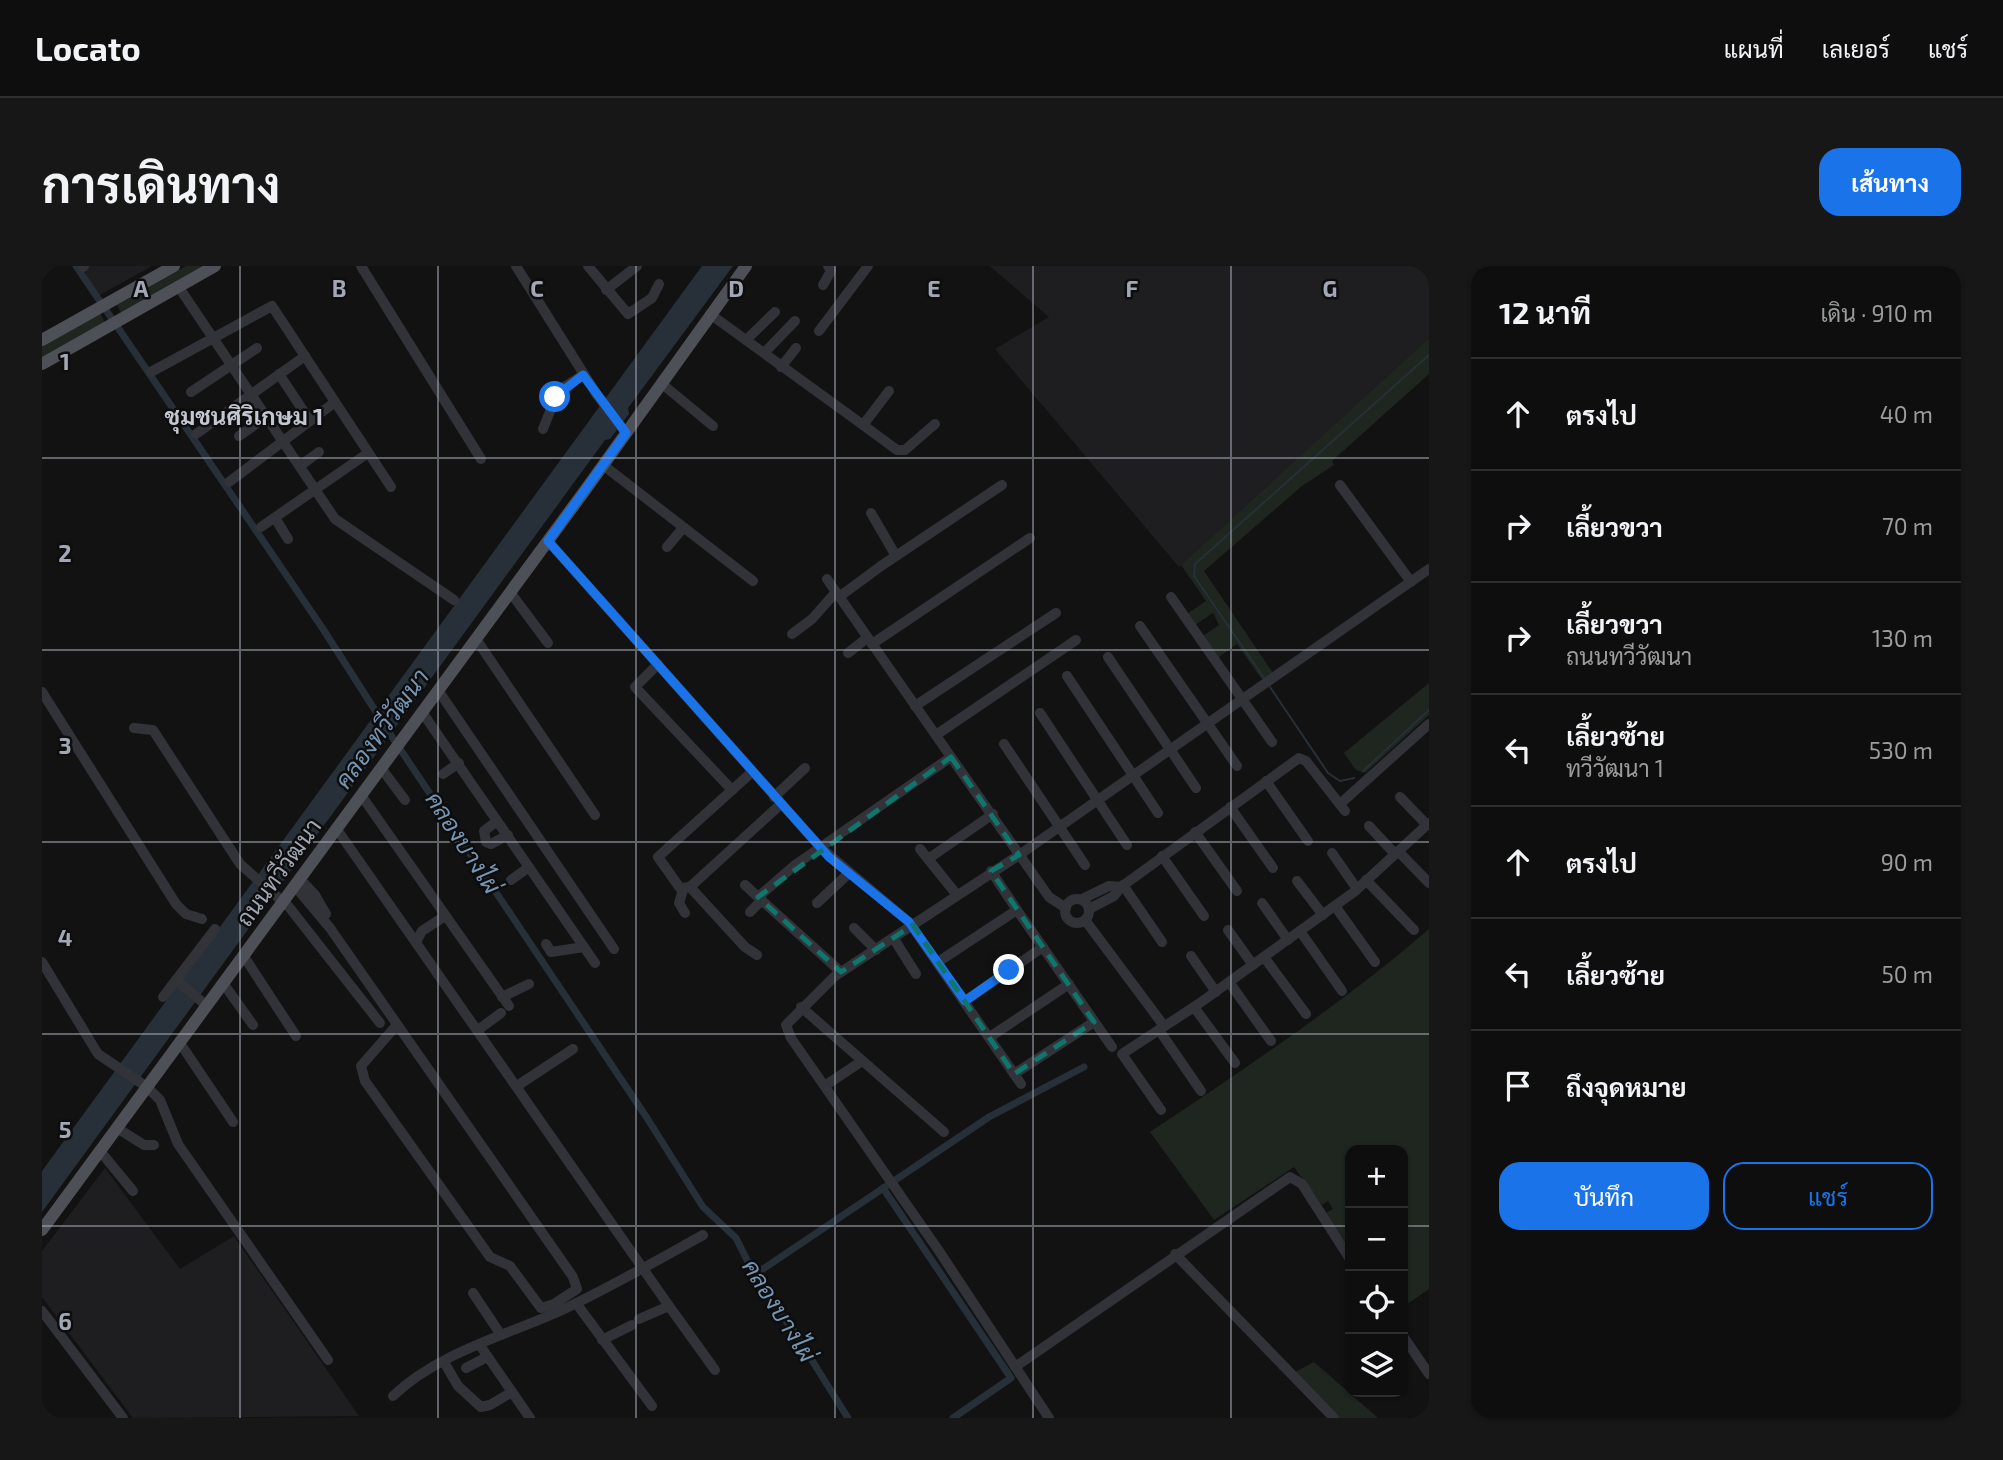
<!DOCTYPE html>
<html lang="th">
<head>
<meta charset="utf-8">
<style>
  :root { --surface:#0e0e0e; --page:#171717; --text:#f1f3f6; --muted:#9b9c9e; --line:#2e2e2e; --accent:#1a73e8 }
  body { margin:0; font-family:"Exo 2",Sarabun,sans-serif; background:var(--page); color:var(--text) }
  .controls { position:absolute; right:21px; bottom:21px; display:grid; overflow:hidden; border-radius:14px; box-shadow:0 2px 5px #0004 }
  .controls button { width:63px; height:63px; display:grid; place-items:center; padding:0; border:0; border-bottom:2px solid var(--line); background:var(--surface); color:var(--text); font:35px sans-serif }
  .stop { position:absolute; width:21px; height:21px; margin:-16px; border:5px solid #1a73e8; border-radius:50%; background:#fff }
  .stop.end { background:#1a73e8; border-color:#fff; box-shadow:0 2px 7px #0008 }
  .list { margin:0; padding:0; list-style:none }
  h2 { display:flex; justify-content:space-between; align-items:center; height:91px; margin:0; padding:0 28px; font-size:30px }
  h2 small { font-size:23px; font-weight:400; color:var(--muted) }
  .list li { display:grid; grid-template-columns:46px 1fr auto; gap:21px; align-items:center; box-sizing:border-box; height:112px; padding:0 28px; border-top:2px solid var(--line) }
  .list b { display:block; font-size:26px; white-space:nowrap }
  .list p { margin:0; font-size:23px; white-space:nowrap; color:var(--muted) }
  .list em { font-size:23px; font-style:normal; color:var(--muted) }
  .actions { display:flex; gap:14px; padding:21px 28px }
  .actions a { flex:1; padding:16px 0; border:2px solid var(--accent); border-radius:21px; text-align:center; font-size:24px; color:var(--accent) }
  .actions .main { background:var(--accent); color:#fff }
  .icon { flex:none; width:38px; height:38px; fill:none; stroke:currentColor; stroke-width:2; stroke-linecap:round; stroke-linejoin:round }
  .map { position:relative; flex:none; width:1387px; height:1152px; overflow:hidden; border-radius:21px }
  header { display:flex; align-items:center; gap:42px; box-sizing:border-box; height:98px; padding:0 35px; background:var(--surface); border-bottom:2px solid var(--line) }
  header strong { font-size:33px }
  nav { display:flex; gap:38px; margin-inline-start:auto; font-size:24px }
  .intro { display:flex; align-items:center; justify-content:space-between; box-sizing:border-box; height:168px; padding:0 42px }
  h1 { margin:0; font-size:49px }
  .button { padding:18px 32px; border-radius:21px; background:var(--accent); color:#fff; font-size:24px; font-weight:700 }
  main { display:flex; gap:42px; padding:0 42px }
  aside { flex:1; background:var(--surface); border-radius:21px; box-shadow:0 2px 5px #0004 }
  .map>svg:first-child { display:block }
  .built { fill:#1e1e21 }
  .green { fill:#1e261f }
  .water { fill:#273038 }
  .lines { fill:none; stroke-linecap:round; stroke-linejoin:round }
  .stream { stroke:#273038; stroke-width:2 }
  .canal { stroke:#273038; stroke-width:7 }
  .minor { stroke:#323339; stroke-width:10 }
  .major { stroke:#4e5058; stroke-width:12 }
  .route { stroke:#1a73e8; stroke-width:9 }
  .marked { fill:none; stroke:#0f766e; stroke-width:5; stroke-dasharray:14 9; stroke-linejoin:round }
  .grid { fill:none; stroke:#a2a7b5; stroke-width:2; stroke-opacity:0.55 }
  .labels { text-anchor:middle; dominant-baseline:central; stroke-width:5; stroke-linejoin:round; paint-order:stroke }
  .street-label { font-size:23px; fill:#a2a7b5; stroke:#0d0d0e }
  .neighbourhood-label { font-size:24px; font-weight:bold; fill:#c3c7d1; stroke:#0d0d0e }
  .water-label { font-size:24px; font-style:italic; fill:#7695b3; stroke:#0d0d0e }
  .grid-label { font-size:23px; text-anchor:middle; font-weight:bold; fill:#a2a7b5; stroke:#0d0d0e; stroke-width:5; stroke-linejoin:round; paint-order:stroke }
</style>
</head>
<body>
<header>
<strong>Locato</strong>
<nav><a>แผนที่</a><a>เลเยอร์</a><a>แชร์</a></nav>
</header>
<div class="intro"><h1>การเดินทาง</h1><a class="button">เส้นทาง</a></div>
<main>
<div class="map">
<svg width="1387" height="1152" viewBox="0 0 1387 1152">
  <rect width="100%" height="100%" fill="#121213"/>
  <g class="built">
    <path d="M40,0H110L56,30Z"/>
    <path d="M948,0H1387V72L1137,301L953,83L1007,51Z"/>
    <path d="M63,902L138,1003L192,970L317,1150L91,1152L0,1031V985Z"/>
  </g>
  <g class="green">
    <path d="M144,0H165L80,49L75,39Z"/>
    <path d="M58,47L64,59L0,93V79Z"/>
    <path d="M1387,72V108L1290,195L1292,199L1260,220L1162,305L1231,407L1221,415L1195,378L1177,391L1161,370L1177,359L1171,347L1153,359L1145,348L1164,335L1139,299Z"/>
    <path d="M1387,417V449L1323,507L1314,504L1302,487Z"/>
    <path d="M1387,663V1023L1361,1041V884H1308V983L1284,947L1291,943L1286,935L1280,939L1252,901L1172,954L1108,866C1204,802 1300,738 1387,663Z"/>
    <path d="M1272,1096L1336,1152H1297L1253,1106Z"/>
  </g>
  <path class="water" d="M660,0H691L586,142L587,148L568,173L563,174L0,946V905Z"/>
  <g class="lines">
    <g class="stream">
      <path d="M1222,412L1152,310L1153,298L1387,89"/>
      <path d="M1228,421L1286,507L1298,515L1312,512"/>
      <path d="M1321,505L1387,444"/>
    </g>
    <g class="canal">
      <path d="M34,0L281,363L338,452"/>
      <path d="M344,462L605,852L661,941L694,972L720,1024L751,1064L806,1152"/>
      <path d="M841,922L969,1112L911,1152"/>
      <path d="M712,1009L947,851L1042,801"/>
    </g>
    <g class="minor">
      <path d="M319,0L439,193"/>
      <path d="M474,0L555,129L584,167"/>
      <path d="M546,0L586,48L610,32L617,18"/>
      <path d="M41,1L42,0"/>
      <path d="M781,19L789,5L786,0"/>
      <path d="M136,20L293,253L412,334"/>
      <path d="M564,24L595,0"/>
      <path d="M668,48L821,159"/>
      <path d="M777,65L826,0"/>
      <path d="M704,74L733,46"/>
      <path d="M722,87L753,55"/>
      <path d="M739,101L754,82"/>
      <path d="M109,106L230,40L349,221"/>
      <path d="M237,108L268,155"/>
      <path d="M619,117L671,160"/>
      <path d="M847,125L821,159L855,184H863L893,158"/>
      <path d="M149,126L215,82"/>
      <path d="M501,163L516,125L541,109"/>
      <path d="M154,168L263,90"/>
      <path d="M197,170L224,151"/>
      <path d="M561,199L711,315"/>
      <path d="M258,200L277,186"/>
      <path d="M187,216L293,136"/>
      <path d="M1298,219L1369,316"/>
      <path d="M829,247L854,290"/>
      <path d="M233,252L246,273"/>
      <path d="M219,261L326,187"/>
      <path d="M506,275L778,581L867,656L979,818"/>
      <path d="M625,281L641,262"/>
      <path d="M785,313L909,491L753,599L716,631L799,706"/>
      <path d="M468,326L506,377"/>
      <path d="M797,331L839,300L960,219"/>
      <path d="M1129,331L1230,476"/>
      <path d="M1098,360L1195,500"/>
      <path d="M750,368L770,353L794,326"/>
      <path d="M434,373L553,549"/>
      <path d="M830,378L988,272"/>
      <path d="M806,387L825,372"/>
      <path d="M1066,391L1154,522"/>
      <path d="M616,398L593,421L690,524"/>
      <path d="M1025,410L1116,547"/>
      <path d="M396,424L572,683"/>
      <path d="M0,426L134,638L144,648L160,653"/>
      <path d="M873,440L1014,347"/>
      <path d="M380,446L553,697"/>
      <path d="M998,447L1085,579"/>
      <path d="M92,462L111,464L198,598L247,641L338,757"/>
      <path d="M894,469L1034,374"/>
      <path d="M962,478L1043,599"/>
      <path d="M909,491L1007,631L1024,642"/>
      <path d="M339,502L363,534"/>
      <path d="M710,506L616,591L638,622L648,621L703,681L715,689"/>
      <path d="M401,508L417,497"/>
      <path d="M1224,515L1266,575"/>
      <path d="M319,529L467,740"/>
      <path d="M732,531L763,502"/>
      <path d="M1358,531L1385,559"/>
      <path d="M1298,538L1387,458"/>
      <path d="M1188,541L1231,602"/>
      <path d="M455,555L442,565L444,576L449,578L466,569"/>
      <path d="M1327,560L1353,588"/>
      <path d="M294,562L627,1040L597,1053"/>
      <path d="M1153,566L1195,625"/>
      <path d="M878,583L915,629"/>
      <path d="M1356,585L1387,617"/>
      <path d="M1290,587L1315,623"/>
      <path d="M1120,590L1162,650"/>
      <path d="M886,593L951,548"/>
      <path d="M949,605L975,644"/>
      <path d="M257,612L273,629L284,648"/>
      <path d="M469,614L487,601"/>
      <path d="M1324,614L1372,664"/>
      <path d="M1255,615L1281,649"/>
      <path d="M252,619L288,662L531,1011L535,1023L512,1038L499,1042L468,1000L448,991L323,815L319,800L354,760"/>
      <path d="M703,619L716,631"/>
      <path d="M1081,619L1120,676"/>
      <path d="M648,621L739,538"/>
      <path d="M1079,621L1257,492L1264,495L1303,545"/>
      <path d="M641,624L637,637L643,647"/>
      <circle cx="1035" cy="645" r="12"/>
      <path d="M1040,633L1067,620L1079,621L1072,630L1047,643"/>
      <path d="M775,637L807,607"/>
      <path d="M1220,637L1246,674"/>
      <path d="M1293,640L1333,696"/>
      <path d="M708,646L720,634"/>
      <path d="M1043,654L1122,760"/>
      <path d="M812,662L834,684"/>
      <path d="M1186,664L1211,699"/>
      <path d="M1258,665L1300,725"/>
      <path d="M852,673L874,708"/>
      <path d="M375,674L380,665L403,650"/>
      <path d="M504,678L509,686L542,681"/>
      <path d="M201,689L254,770"/>
      <path d="M1149,690L1174,726"/>
      <path d="M1222,691L1264,748"/>
      <path d="M0,696L56,788L105,821L118,834L136,878L286,1094"/>
      <path d="M896,696L975,644L1070,781"/>
      <path d="M134,714L165,740"/>
      <path d="M1187,716L1229,775"/>
      <path d="M181,717L211,759"/>
      <path d="M121,731L173,663"/>
      <path d="M460,731L487,718"/>
      <path d="M923,735L1001,681"/>
      <path d="M759,741L902,866"/>
      <path d="M1152,741L1193,797"/>
      <path d="M436,764L459,747"/>
      <path d="M1117,764L1159,825"/>
      <path d="M948,771L1027,718"/>
      <path d="M138,777L191,856"/>
      <path d="M972,808L1052,756"/>
      <path d="M784,819L820,795"/>
      <path d="M475,820L531,783"/>
      <path d="M1119,844L1080,788L1155,739L1312,626L1387,557"/>
      <path d="M75,862L102,879H112"/>
      <path d="M58,885L91,925"/>
      <path d="M1133,988L1292,1152"/>
      <path d="M431,1027L459,1069"/>
      <path d="M534,1037L610,1140"/>
      <path d="M627,1040L673,1104"/>
      <path d="M0,1045L81,1152"/>
      <path d="M1361,1070L1387,1108"/>
      <path d="M560,1074L590,1059"/>
      <path d="M437,1078L488,1152"/>
      <path d="M402,1096L416,1120L439,1141L448,1139L470,1126"/>
      <path d="M973,1101L1248,911L1260,918L1308,993"/>
      <path d="M424,1102L445,1091"/>
      <path d="M351,1130C396,1087 462,1070 518,1045C567,1022 614,995 661,969"/>
      <path d="M1007,1152L897,985L749,772L744,759L793,710L977,589L1387,303"/>
    </g>
    <g class="major">
      <path d="M0,74L132,0"/>
      <path d="M0,98L173,0"/>
      <path d="M0,964L544,223L704,0"/>
    </g>
  </g>
  <g class="lines">
    <path class="route" d="M513,131L541,109L584,167L506,275L787,591L867,656L923,735L967,704"/>
  </g>
  <path class="marked" d="M909,491L977,589L949,605L1052,756L972,808L871,659L799,706L716,631Z"/>
  <path class="grid" d="M198,0V1152M396,0V1152M594,0V1152M793,0V1152M991,0V1152M1189,0V1152M0,192H1387M0,384H1387M0,576H1387M0,768H1387M0,960H1308M1361,960H1387"/>
  <g class="labels">
    <g class="street-label">
      <text transform="translate(236 606) rotate(-54)">ถนนทวีวัฒนา</text>
    </g>
    <g class="neighbourhood-label">
      <text x="202" y="149">ชุมชนศิริเกษม 1</text>
    </g>
    <g class="water-label">
      <text transform="translate(339 462) rotate(-54)">คลองทวีวัฒนา</text>
      <text transform="translate(422 576) rotate(57)">คลองบางไผ่</text>
      <text transform="translate(738 1044) rotate(58)">คลองบางไผ่</text>
    </g>
  </g>
  <g class="grid-label">
    <text x="99" y="31">A</text>
    <text x="297" y="31">B</text>
    <text x="495" y="31">C</text>
    <text x="694" y="31">D</text>
    <text x="892" y="31">E</text>
    <text x="1090" y="31">F</text>
    <text x="1288" y="31">G</text>
    <text x="23" y="104">1</text>
    <text x="23" y="296">2</text>
    <text x="23" y="488">3</text>
    <text x="23" y="680">4</text>
    <text x="23" y="872">5</text>
    <text x="23" y="1064">6</text>
  </g>
</svg>
<div class="controls">
<button>+</button>
<button>−</button>
<button><svg class="icon" aria-label="locate" viewBox="0 0 24 24"><circle cx="12" cy="12" r="6"/><path d="M12 2v4M12 18v4M2 12h4M18 12h4"/></svg></button>
<button><svg class="icon" aria-label="layers" viewBox="0 0 24 24"><path d="M12 4l9 5-9 5-9-5zM3 14l9 5 9-5"/></svg></button>
</div>
<div class="stop" style="left:513px;top:131px"></div>
<div class="stop end" style="left:967px;top:704px"></div>
</div>
<aside>
<h2>12 นาที<small>เดิน · 910 m</small></h2>
<ul class="list">
<li><svg class="icon" aria-label="ahead" viewBox="0 0 24 24"><path d="M12 20V5M6 11l6-6 6 6"/></svg><div><b>ตรงไป</b></div><em>40 m</em></li>
<li><svg class="icon" aria-label="right" viewBox="0 0 24 24"><path d="M7 20v-9h11M14 6l5 5-5 5"/></svg><div><b>เลี้ยวขวา</b></div><em>70 m</em></li>
<li><svg class="icon" aria-label="right" viewBox="0 0 24 24"><path d="M7 20v-9h11M14 6l5 5-5 5"/></svg><div><b>เลี้ยวขวา</b><p>ถนนทวีวัฒนา</p></div><em>130 m</em></li>
<li><svg class="icon" aria-label="left" viewBox="0 0 24 24"><path d="M17 20v-9H6M10 6l-5 5 5 5"/></svg><div><b>เลี้ยวซ้าย</b><p>ทวีวัฒนา 1</p></div><em>530 m</em></li>
<li><svg class="icon" aria-label="ahead" viewBox="0 0 24 24"><path d="M12 20V5M6 11l6-6 6 6"/></svg><div><b>ตรงไป</b></div><em>90 m</em></li>
<li><svg class="icon" aria-label="left" viewBox="0 0 24 24"><path d="M17 20v-9H6M10 6l-5 5 5 5"/></svg><div><b>เลี้ยวซ้าย</b></div><em>50 m</em></li>
<li><svg class="icon" aria-label="arrive" viewBox="0 0 24 24"><path d="M6 21V4h12l-3 4 3 4H6"/></svg><div><b>ถึงจุดหมาย</b></div></li>
</ul>
<div class="actions"><a class="main">บันทึก</a><a>แชร์</a></div>
</aside>
</main>
</body>
</html>
